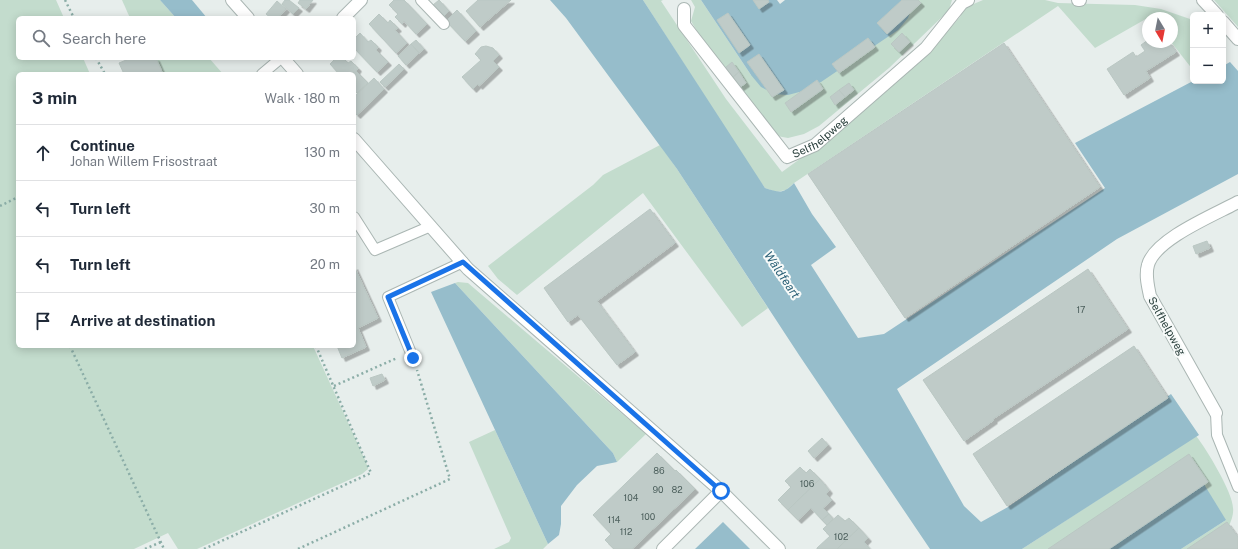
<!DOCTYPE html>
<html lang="en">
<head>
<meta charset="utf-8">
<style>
  :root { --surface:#fff; --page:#f2f2f3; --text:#1f2937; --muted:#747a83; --line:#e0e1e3 }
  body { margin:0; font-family:"Public Sans",sans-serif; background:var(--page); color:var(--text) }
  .controls { position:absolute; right:12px; top:12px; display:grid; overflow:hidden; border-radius:6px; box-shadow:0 2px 10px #0003 }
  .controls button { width:36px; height:36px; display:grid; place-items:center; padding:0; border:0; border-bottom:1px solid var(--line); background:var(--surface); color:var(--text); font:20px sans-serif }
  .compass { position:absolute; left:1142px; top:12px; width:36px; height:36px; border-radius:50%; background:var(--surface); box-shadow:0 2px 10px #0003; rotate:170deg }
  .stop { position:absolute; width:12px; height:12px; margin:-9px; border:3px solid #1a73e8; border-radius:50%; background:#fff }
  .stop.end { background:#1a73e8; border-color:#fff; box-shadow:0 1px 4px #0008 }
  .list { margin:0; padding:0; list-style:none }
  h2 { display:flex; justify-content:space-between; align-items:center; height:52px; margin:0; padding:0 16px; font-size:17px }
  h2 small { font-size:13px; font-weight:400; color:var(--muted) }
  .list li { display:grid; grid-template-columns:26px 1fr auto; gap:12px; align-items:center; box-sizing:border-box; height:56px; padding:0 16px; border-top:1px solid var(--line) }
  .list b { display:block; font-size:15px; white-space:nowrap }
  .list p { margin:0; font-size:13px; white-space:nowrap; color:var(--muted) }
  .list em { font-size:13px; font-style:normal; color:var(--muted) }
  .icon { flex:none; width:22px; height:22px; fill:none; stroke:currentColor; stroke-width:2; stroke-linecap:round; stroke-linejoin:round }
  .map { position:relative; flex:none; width:1238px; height:549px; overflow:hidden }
  .search { position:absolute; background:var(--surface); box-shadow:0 2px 10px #0003; left:16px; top:16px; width:340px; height:44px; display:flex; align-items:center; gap:10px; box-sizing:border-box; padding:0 14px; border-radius:6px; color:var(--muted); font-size:15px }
  .panel { position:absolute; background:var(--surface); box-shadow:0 2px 10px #0003; left:16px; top:72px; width:340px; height:276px; border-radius:6px }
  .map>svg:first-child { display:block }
  .green { fill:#c3dccd }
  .water { fill:#96bdcb }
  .building { fill:#bfcbc8; stroke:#bac7c3; filter:url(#shadow) }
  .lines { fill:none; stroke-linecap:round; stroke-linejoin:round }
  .lane-casing { stroke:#aab6b3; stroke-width:12 }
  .street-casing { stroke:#aab6b3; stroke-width:14 }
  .path { stroke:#8bada7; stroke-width:2.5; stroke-dasharray:2 3; stroke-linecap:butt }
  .lane { stroke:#fff; stroke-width:10 }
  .street { stroke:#fff; stroke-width:12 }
  .route { stroke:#1a73e8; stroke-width:5 }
  .labels { text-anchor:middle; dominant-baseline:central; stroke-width:4; stroke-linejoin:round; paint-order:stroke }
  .number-label { font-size:9px; fill:#4e615e }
  .street-label { font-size:11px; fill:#283e3b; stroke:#f7faf9 }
  .water-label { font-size:12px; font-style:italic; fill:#285e74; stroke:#f7faf9 }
</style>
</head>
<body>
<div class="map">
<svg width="1238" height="549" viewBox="0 0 1238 549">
  <defs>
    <filter id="shadow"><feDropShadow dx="3.5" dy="3.5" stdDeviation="0" flood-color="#0004"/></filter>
  </defs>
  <rect width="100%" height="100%" fill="#e7eeec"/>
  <g class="green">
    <path d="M0,0H56L64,18H18V58H83L90,74H18V346H313L366,462L368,469L362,474L197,549H178L168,533L134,549H0Z"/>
    <path d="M122,0H160L176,18H130Z"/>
    <path d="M643,0H663L661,1L726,99L782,172C844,128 899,77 953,25L960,17L964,8L983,0H1045L1058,3L1135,5L1161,9L1190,19L1193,21V70L1171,42L1172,18H1152L1151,16L1095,48L1058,6L794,183L786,190L776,192L765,188L752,170Z"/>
    <path d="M691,0H701L751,75L914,0H952L949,10L943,16L889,68L819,126L804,134L788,138L777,136L706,46L691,21L695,7Z"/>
    <path d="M1214,0H1238V27Z"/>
    <path d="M150,58H209L223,74H158Z"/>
    <path d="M660,145L677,169L768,308L742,327L643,193L517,295L498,279L488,266L593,185L603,175Z"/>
    <path d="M458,282L468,283L646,434L617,462L613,453L455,283Z"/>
    <path d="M495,430L548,544L543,549H494L509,542L511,538L469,442Z"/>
    <path d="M1196,436C1206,448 1233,493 1233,508C1234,514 1231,521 1229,526L1238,540V549H1181L1226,520L1100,549H1022Z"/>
  </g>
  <g class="water">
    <path d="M160,0H192L207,18H176Z"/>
    <path d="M550,0H643L765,188C780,193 783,194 794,183L812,214L836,247L811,265L858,338L884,334L1105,188L1075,143L1193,81H1223V66L1230,62L1238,71V174L1117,239L897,389L964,506L981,522L1008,507L1171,394L1199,435L1022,549H930L799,355L677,169L566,18Z"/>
    <path d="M701,0H777L780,4L785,0H914L908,18L898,30L821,82L803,91L788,95L774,94L761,87L751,75Z"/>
    <path d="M455,283L613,453L617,462L597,466L577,485L561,506V524L559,535L548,544L431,292Z"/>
    <path d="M1202,481L1226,520L1181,549H1100Z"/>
    <path d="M723,522L750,549H695Z"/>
  </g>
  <g class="building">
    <path d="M285,0H289L299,8L293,14L282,4Z"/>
    <path d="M300,0H313L306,9L298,3Z"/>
    <path d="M394,0H404L427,24L416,34L404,21L402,24L395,17L398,14L389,5Z"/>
    <path d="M439,0L449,11L443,17L433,5Z"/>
    <path d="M478,0H511L480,27L466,11Z"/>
    <path d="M753,0H768L769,2L759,9Z"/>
    <path d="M902,0H918L921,3L887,34L877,23Z"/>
    <path d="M277,1L286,9L278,18H271L266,14Z"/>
    <path d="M457,10L476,31L465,41L446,21Z"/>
    <path d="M728,13L750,45L739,53L717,20Z"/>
    <path d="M379,14L388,23L390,20L398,28L395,30L407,43L396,53L369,24Z"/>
    <path d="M360,33L368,42L371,40L378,47L376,50L388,62L377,72L354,48V39Z"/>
    <path d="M902,33L910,42L899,52L891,44Z"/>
    <path d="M868,38L875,47L839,73L832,64Z"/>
    <path d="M416,40L424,49L419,53L411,44Z"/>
    <path d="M1148,40V42H1169L1176,52L1146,71L1150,78L1124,95L1107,69L1133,52L1136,57L1145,51L1141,45Z"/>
    <path d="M1004,43L1100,187L905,318L808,174Z"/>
    <path d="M411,44L419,53L406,65L398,56Z"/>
    <path d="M486,46L493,48L499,55L493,61L499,67L479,86L478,84L473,89L462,77L481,60L475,54L481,47Z"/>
    <path d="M759,54L784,90L772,97L747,62Z"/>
    <path d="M131,58H156L163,74H124L119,63Z"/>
    <path d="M336,58H343L348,63L351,61L358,68L356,71L368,83L357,93L354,90V74H339L330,64Z"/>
    <path d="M732,62L739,72L732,78L725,68Z"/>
    <path d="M399,64L404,69L385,87L380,82Z"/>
    <path d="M739,72L746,83L739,88L732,78Z"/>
    <path d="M374,78L384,89L357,115L354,112V97Z"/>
    <path d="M817,80L823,89L791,112L785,103Z"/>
    <path d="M849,83L854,90L845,97L839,90Z"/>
    <path d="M839,90L845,97L835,105L830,97Z"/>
    <path d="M650,209L675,243L597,301L635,352L617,365L578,315L568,322L544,288Z"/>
    <path d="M1207,241L1210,248L1196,254L1193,246Z"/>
    <path d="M354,266L378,318L358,328L366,347L342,358L337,346H354Z"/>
    <path d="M1088,269L1128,329L993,419L994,420L964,441L923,380Z"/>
    <path d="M1134,346L1168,398L1007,506L973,454Z"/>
    <path d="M382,374L385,380L373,386L370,378Z"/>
    <path d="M822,438L828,445L814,458L808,451Z"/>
    <path d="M657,453L675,471L676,470L695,489L632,549H614L605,540L611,534L593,515Z"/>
    <path d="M1189,454L1208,482L1109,549H1048Z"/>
    <path d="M800,467L806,473L810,469L820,479L788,510L778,500L791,487L785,481Z"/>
    <path d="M820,479L829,490L826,494L832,500L823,508L829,514L822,520L811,508L798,520L788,510Z"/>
    <path d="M829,514L833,519L827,525L822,520Z"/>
    <path d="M838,515L845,521L849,518L859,528L837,549H817V548L830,536L823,529Z"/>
    <path d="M1227,522L1238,537V548L1237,549H1187Z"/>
    <path d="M859,528L868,538L864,542L870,549H837Z"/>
  </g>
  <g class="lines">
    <g class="lane-casing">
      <g id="lane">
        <path d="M421,0L444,24"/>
        <path d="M262,74L281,58"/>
        <path d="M354,217L375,250L431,226"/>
        <path d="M413,358L388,297L463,262"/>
        <path d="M1216,413L1217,435L1238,487"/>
      </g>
    </g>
    <g class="street-casing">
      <g id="street">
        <path d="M232,0L248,18"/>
        <path d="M1078,0H1080"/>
        <path d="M1203,0L1217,15"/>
        <path id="s1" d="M684,9V25L787,157L815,145L926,48L962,3L968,0"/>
        <path d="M343,18L361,0"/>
        <path d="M1223,22L1238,39"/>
        <path d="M283,58L297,74"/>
        <path d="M354,139L468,269L721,491L779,549"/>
        <path d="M1216,413L1150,296C1148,286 1145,275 1148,265C1155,239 1214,215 1238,202"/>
        <path d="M663,549L721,491"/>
      </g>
    </g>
    <g class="path">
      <path d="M65,0L74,18"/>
      <path d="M96,58L105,74"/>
      <path d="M0,206L18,197"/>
      <path d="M70,346L164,549"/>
      <path d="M334,386L397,358"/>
      <path d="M145,549L161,542"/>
      <path d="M204,549L371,473L316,346"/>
      <path d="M298,549L450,479L417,370"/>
    </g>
    <use href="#lane" class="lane"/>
    <use href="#street" class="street"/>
  </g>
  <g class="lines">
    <path class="route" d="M413,358L388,297L463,262L721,491"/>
  </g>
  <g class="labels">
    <g class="number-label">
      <text x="1081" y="309">17</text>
      <text x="659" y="470">86</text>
      <text x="807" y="483">106</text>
      <text x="658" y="489">90</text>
      <text x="677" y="489">82</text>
      <text x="631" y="497">104</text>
      <text x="648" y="516">100</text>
      <text x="614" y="519">114</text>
      <text x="626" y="531">112</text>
      <text x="841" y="536">102</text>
    </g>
    <g class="street-label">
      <text stroke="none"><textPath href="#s1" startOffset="222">Selfhelpweg</textPath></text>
      <text transform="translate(1167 326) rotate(61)">Selfhelpweg</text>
    </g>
    <g class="water-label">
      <text transform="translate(782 275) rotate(56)">Wâldfeart</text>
    </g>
  </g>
</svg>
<div class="controls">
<button>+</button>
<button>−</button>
</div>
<svg class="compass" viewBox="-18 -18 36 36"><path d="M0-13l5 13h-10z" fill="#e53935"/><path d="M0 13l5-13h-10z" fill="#747a83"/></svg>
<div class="stop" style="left:721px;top:491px"></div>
<div class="stop end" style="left:413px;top:358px"></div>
<div class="search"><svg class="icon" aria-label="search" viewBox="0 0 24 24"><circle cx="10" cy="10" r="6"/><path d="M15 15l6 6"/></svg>Search here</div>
<section class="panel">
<h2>3 min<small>Walk · 180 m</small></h2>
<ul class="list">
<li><svg class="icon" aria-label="ahead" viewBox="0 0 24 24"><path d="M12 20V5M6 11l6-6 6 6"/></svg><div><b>Continue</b><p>Johan Willem Frisostraat</p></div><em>130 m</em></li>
<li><svg class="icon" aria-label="left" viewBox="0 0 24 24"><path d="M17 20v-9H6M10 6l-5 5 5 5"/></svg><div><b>Turn left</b></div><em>30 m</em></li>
<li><svg class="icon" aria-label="left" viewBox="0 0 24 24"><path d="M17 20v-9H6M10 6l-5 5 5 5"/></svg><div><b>Turn left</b></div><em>20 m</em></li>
<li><svg class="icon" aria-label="arrive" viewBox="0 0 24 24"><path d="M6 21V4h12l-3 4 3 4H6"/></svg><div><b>Arrive at destination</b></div></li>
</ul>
</section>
</div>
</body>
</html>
